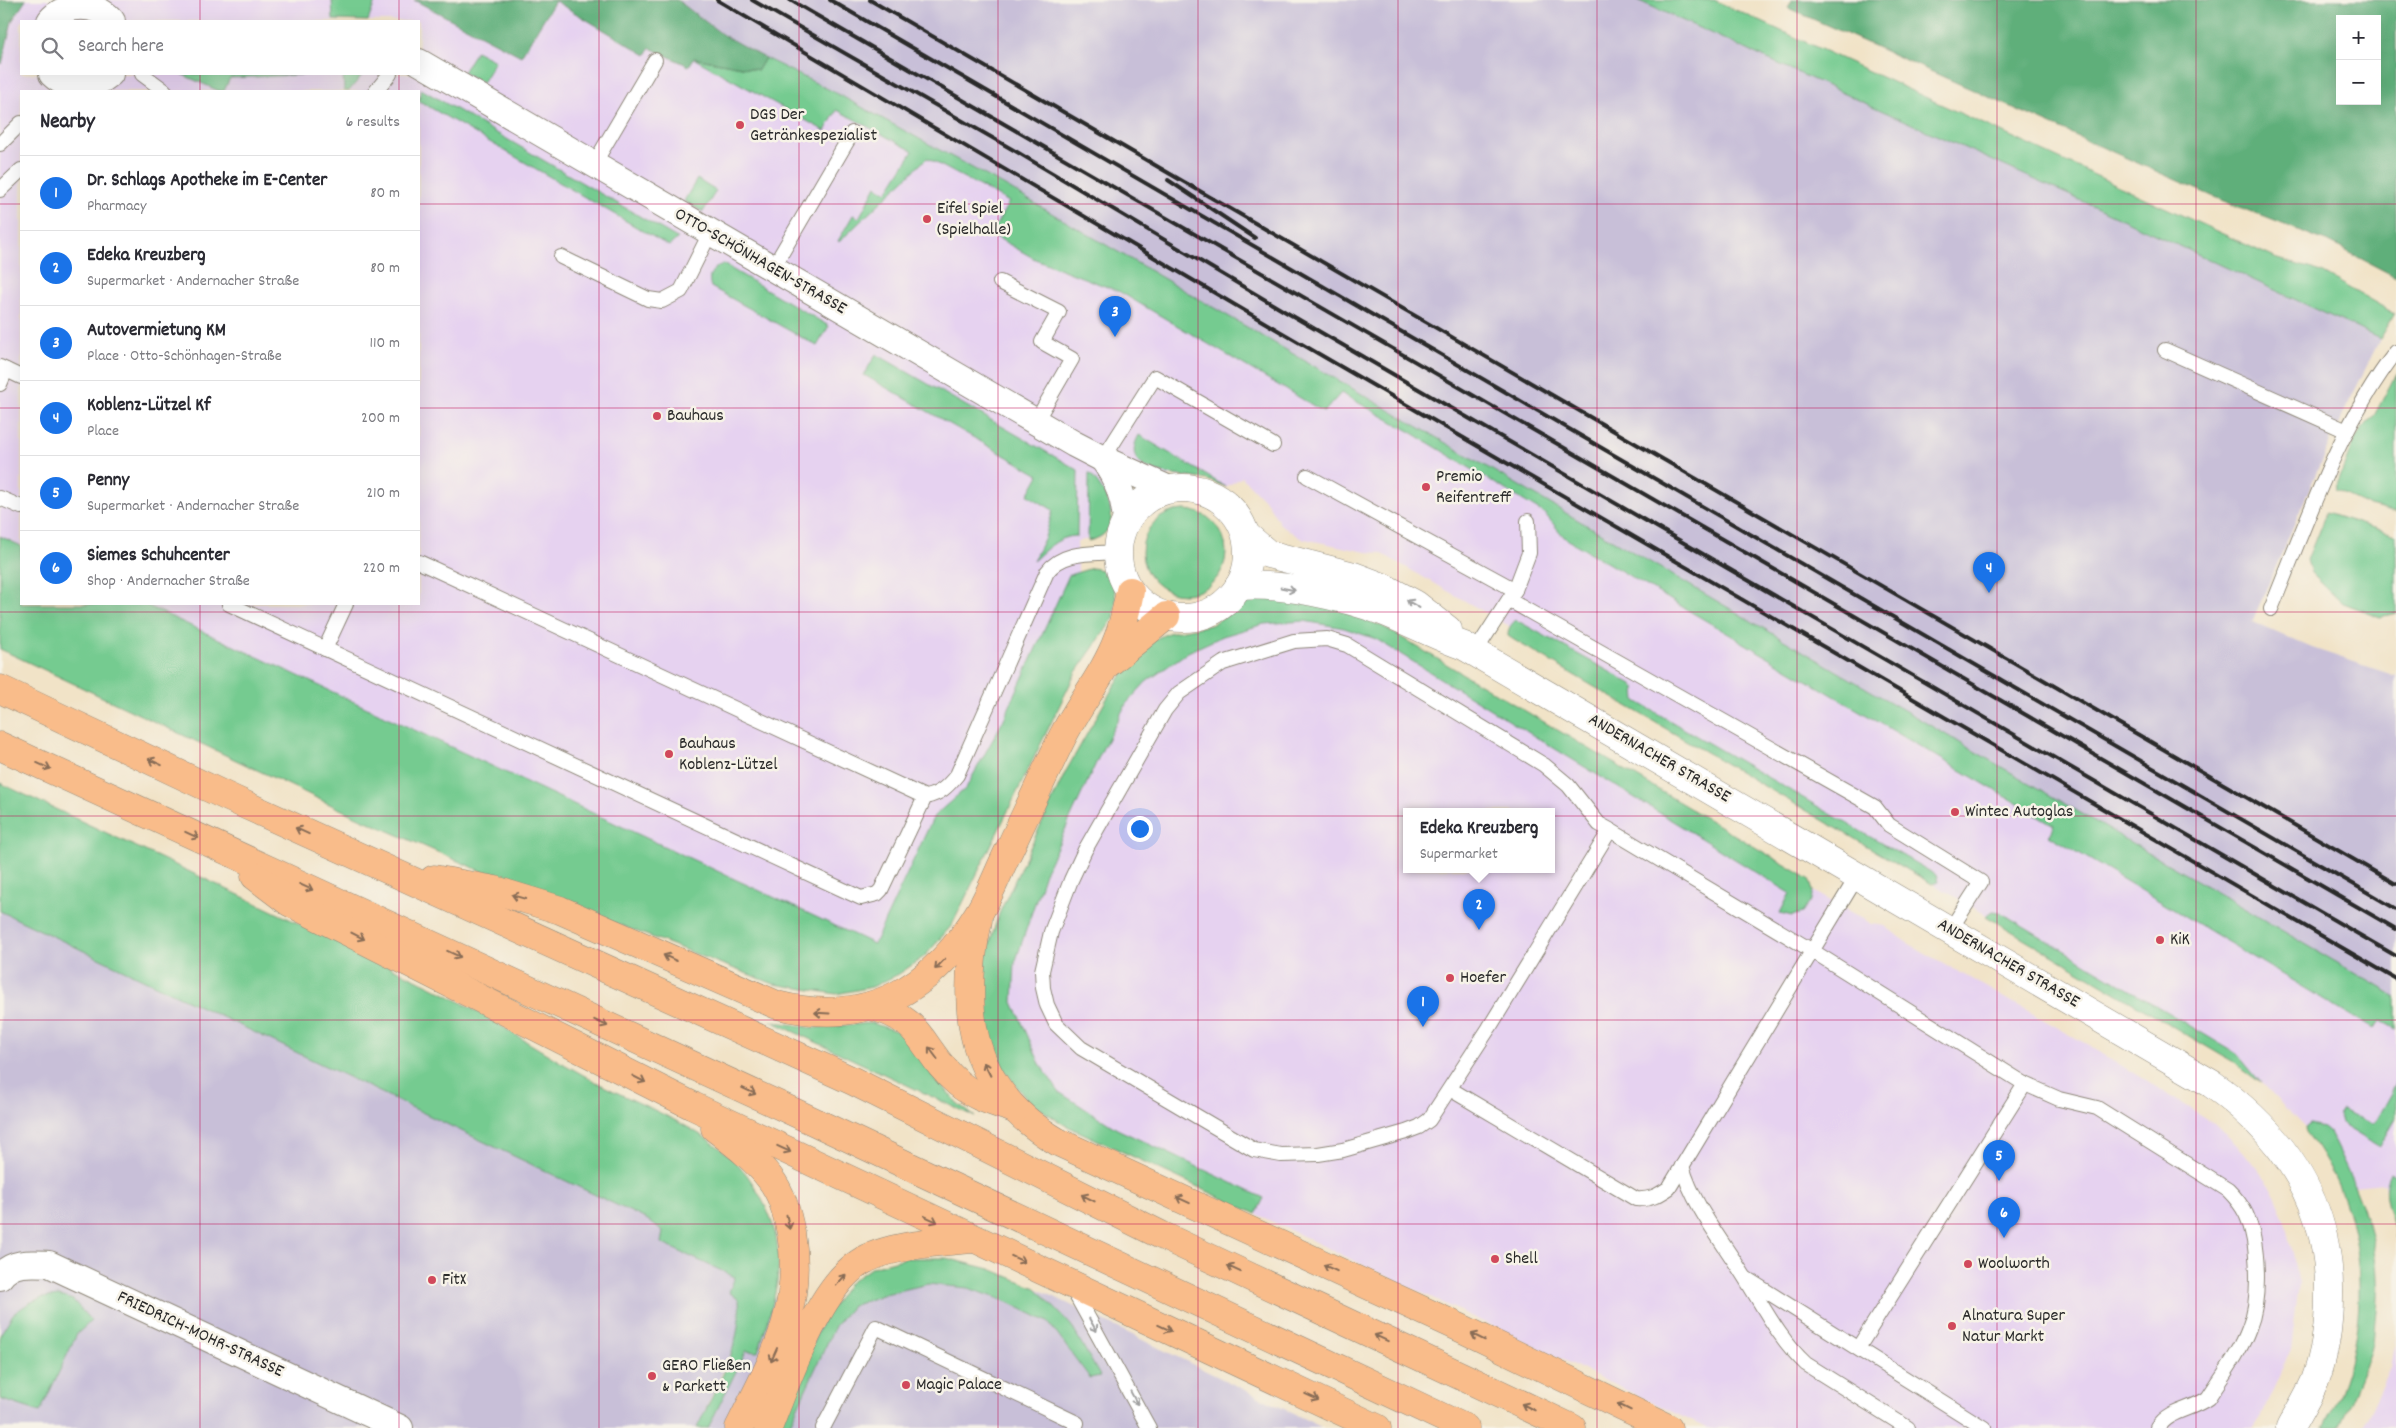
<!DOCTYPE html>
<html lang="en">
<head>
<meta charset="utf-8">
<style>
  :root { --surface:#fff; --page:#f7f7f7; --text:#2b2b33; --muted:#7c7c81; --line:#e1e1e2; --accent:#1a73e8 }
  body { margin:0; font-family:Dekko,sans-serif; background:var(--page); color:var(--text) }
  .controls { position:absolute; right:15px; top:15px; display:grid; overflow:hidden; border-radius:0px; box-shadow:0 5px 20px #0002 }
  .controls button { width:45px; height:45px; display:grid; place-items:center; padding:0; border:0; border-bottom:1px solid var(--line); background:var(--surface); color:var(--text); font:25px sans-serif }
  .you { position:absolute; left:1139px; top:828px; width:18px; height:18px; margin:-12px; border:4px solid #fff; border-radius:50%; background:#1a73e8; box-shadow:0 0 0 8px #1a73e833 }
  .badge { display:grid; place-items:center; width:32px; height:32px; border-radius:50%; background:var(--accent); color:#fff; font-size:16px; font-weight:700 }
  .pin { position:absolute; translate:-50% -41px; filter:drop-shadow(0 1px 2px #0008) }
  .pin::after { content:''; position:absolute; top:26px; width:18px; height:15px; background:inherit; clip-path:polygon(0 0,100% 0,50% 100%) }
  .popup { position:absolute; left:1403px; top:808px; width:152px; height:65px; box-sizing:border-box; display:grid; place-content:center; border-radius:0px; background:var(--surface); filter:drop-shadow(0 1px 4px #0005); font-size:16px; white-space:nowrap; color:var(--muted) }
  .popup b { font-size:19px; color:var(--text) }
  .popup::after { content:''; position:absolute; left:50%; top:100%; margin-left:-10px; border:10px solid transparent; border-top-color:var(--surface) }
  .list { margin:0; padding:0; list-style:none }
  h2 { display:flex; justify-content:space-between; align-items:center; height:65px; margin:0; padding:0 20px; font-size:21px }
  h2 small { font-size:16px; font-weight:400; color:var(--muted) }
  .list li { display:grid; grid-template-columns:32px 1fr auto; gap:15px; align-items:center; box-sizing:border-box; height:75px; padding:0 20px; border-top:1px solid var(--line) }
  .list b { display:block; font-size:19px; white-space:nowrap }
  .list p { margin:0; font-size:16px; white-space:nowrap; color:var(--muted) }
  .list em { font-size:16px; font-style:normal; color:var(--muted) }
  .icon { flex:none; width:28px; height:28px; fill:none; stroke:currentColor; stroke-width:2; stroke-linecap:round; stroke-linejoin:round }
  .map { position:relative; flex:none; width:2396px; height:1428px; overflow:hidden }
  .search { position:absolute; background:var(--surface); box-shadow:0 5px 20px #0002; left:20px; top:20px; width:400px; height:55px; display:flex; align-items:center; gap:12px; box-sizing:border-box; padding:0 18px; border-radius:0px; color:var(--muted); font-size:19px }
  .panel { position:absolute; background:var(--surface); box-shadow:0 5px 20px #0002; left:20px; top:90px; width:400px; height:515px; border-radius:0px }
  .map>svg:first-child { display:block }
  .built { fill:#e6d2f0; fill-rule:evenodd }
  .industrial { fill:#c8bfd8 }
  .green { fill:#74cb90; stroke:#507b5e }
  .forest { fill:#5faf7a; stroke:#456d52; fill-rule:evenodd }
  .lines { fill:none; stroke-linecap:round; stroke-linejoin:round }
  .service-casing { stroke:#8e8779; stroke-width:16 }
  .minor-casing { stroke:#8e8779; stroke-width:28 }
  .tertiary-casing { stroke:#8e8779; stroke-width:29 }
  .trunk-casing { stroke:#8e8779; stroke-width:29 }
  .service { stroke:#fff; stroke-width:14 }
  .minor { stroke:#fff; stroke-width:26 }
  .tertiary { stroke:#fff; stroke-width:28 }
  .trunk { stroke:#f9bc8a; stroke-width:28 }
  .rail { stroke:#2b2b2b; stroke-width:4 }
  .oneway { stroke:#a0a0a0 }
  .oneway2 { stroke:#886c56 }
  .grid { fill:none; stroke:#c2185b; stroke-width:1; stroke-opacity:0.55 }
  .poi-dot { fill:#d1495b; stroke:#f7f3e8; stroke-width:2 }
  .labels { text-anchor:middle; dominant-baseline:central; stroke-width:5; stroke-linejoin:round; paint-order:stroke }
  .poi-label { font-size:18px; fill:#2b2b2b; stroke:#f7f3e8; text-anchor:start }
  .street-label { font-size:18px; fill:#2b2b2b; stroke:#f7f3e8 }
</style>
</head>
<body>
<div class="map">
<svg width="2396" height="1428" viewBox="0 0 2396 1428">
  <rect width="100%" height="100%" fill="#f7f3e8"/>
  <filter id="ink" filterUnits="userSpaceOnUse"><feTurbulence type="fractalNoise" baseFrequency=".02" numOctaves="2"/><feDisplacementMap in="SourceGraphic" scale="10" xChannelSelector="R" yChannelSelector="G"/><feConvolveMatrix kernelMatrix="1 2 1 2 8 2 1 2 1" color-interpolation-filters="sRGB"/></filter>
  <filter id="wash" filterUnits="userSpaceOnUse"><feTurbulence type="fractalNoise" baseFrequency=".0096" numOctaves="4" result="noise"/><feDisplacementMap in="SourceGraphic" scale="20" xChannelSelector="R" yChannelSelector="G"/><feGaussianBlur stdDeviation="1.12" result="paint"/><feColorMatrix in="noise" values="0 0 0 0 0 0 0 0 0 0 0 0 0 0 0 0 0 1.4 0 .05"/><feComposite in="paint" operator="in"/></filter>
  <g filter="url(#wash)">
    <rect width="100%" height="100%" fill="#f1e3c7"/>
    <g class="built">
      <path d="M26,0H414L521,56L555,1L646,55L650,48L689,66L693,58L758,70L765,58L2396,997V1237L2386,1198L2384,1183L2355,1186L2329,1132L2310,1124L2305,1128L2261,1083L2231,1061L2112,988L1514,640L1508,636L1509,626L1381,553L1366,552L1300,538L1280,524L1268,504L1242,477L1226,487L1208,480L1171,476L1142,486L1127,496L1112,514L1108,530L1100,538L1077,541L1080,619L983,798L862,962L0,624V62L2,63L12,21ZM21,21H419V74H21ZM21,91H419V604H21Z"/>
      <path d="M1304,621L1344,628L1376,639L1791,893L1780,913L1811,901L1813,891L1872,924L1885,926L1906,942L2090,1046L2214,1123L2243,1151L2272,1188L2288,1230L2299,1283L2291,1349L2262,1415L2253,1428H1706L1256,1214L1264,1198L1117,1129L1059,1092L1040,1064L1013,1002L1015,963L1045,873L1103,748L1126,704L1146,682L1188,652L1223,636L1264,624ZM1406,811H1552V869H1406Z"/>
      <path d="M2396,1338V1428H2363L2391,1368Z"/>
    </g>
    <g class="industrial">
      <path d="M677,0H1637L2122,219L2380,339L2330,441L2252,622L2312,648L2396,676V998L1462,456L723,35Z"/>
      <path d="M0,911L648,1220L663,1232L662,1243L735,1277L729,1292L739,1300V1328L734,1346L697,1428H0Z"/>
      <path d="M928,1284L968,1288L1006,1301L1048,1322L1090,1378L1071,1325L1036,1288L1323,1428H788L835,1326L852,1306L885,1294Z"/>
      <path d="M775,1297L823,1320L775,1428H708L746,1351L758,1352Z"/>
    </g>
    <g class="green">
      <path d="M332,0L375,2L368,21L333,20Z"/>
      <path d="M1637,0H1714L2275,258L2322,272L2395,314L2380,339L2122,219Z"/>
      <path d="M476,51L495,61L482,83L463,72Z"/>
      <path d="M693,58L758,70L765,58L836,93L1005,186L2396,997V1029L2381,1021L2373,1029L2049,835L2054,825L1565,538L1545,514L1411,432L1341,393L1324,412L1120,292L1035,259L991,234L1009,202L927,158L839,242L838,241L853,215L859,218L876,186L887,192L913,151L837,110L825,131Z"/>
      <path d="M181,74H321L230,78L224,91H219Z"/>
      <path d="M343,74H363L349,91H344Z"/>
      <path d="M421,89L677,238H678L669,246L419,101Z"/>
      <path d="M697,179L716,191L703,212L684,201Z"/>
      <path d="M723,264L829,326L817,346L711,287C707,275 712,269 723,264Z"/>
      <path d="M876,354L1078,470L1077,536C1058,536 1046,550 1033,561L1045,537L1053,510L1028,495L1039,475L864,375Z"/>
      <path d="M2396,374V513L2370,506L2335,490L2355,438L2375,414Z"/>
      <path d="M1139,435L1226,487C1216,483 1207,479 1196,478C1171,474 1118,473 1139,435Z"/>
      <path d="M1089,473C1108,492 1128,533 1088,541Z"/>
      <circle cx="1184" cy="552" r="42"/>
      <path d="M2326,513L2396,535V613L2380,617L2341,602L2311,573L2307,560Z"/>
      <path d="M0,536L21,546V604H144L874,944L934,816L966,788L1003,721L1069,575L1092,568L1102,570L1113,582L1116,599L1114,618L1076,672L952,925L925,956L899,974L872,987L836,994L774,984L497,878L357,817L0,649Z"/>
      <path d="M1261,597L1330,606L1382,626L1809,879L1813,891L1811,901L1802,913L1792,916L1780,913L1790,893L1376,639L1344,628L1304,621L1264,624L1223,636L1188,652L1146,682L1126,704L1103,748L1045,873L1015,963L1013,1002L1040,1064L1059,1092L1117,1129L1264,1198L1256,1214L1063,1124L1027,1100L1005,1071L989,1036L981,992L985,958L999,914L1066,771L1114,686L1130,664L1151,641L1168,633L1211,625L1248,602Z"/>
      <path d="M1516,620L1632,684L1635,688L1636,701L1936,875L1938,882L1932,884L1514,640L1508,636C1508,629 1510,625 1516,620Z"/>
      <path d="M0,783C114,837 229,889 343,945C383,964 425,982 464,1004C508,1029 549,1057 594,1081C644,1108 723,1133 753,1184C793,1248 779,1286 758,1352L746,1351L708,1428H697C716,1387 743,1346 739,1300L729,1292L735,1277L661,1243L663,1232L648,1220L0,911Z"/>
      <path d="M1993,911L2000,912L2237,1054L2261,1083L2231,1061L1986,916Z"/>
      <path d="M771,1021L813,1028L872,1023L899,1032L956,1102L975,1117Z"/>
      <path d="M2396,1084V1118L2379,1147L2341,1124L2339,1116L2343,1110L2373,1125Z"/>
      <path d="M2310,1124L2323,1127L2329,1132C2361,1196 2385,1247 2375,1321C2374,1330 2374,1341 2371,1351C2362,1377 2350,1403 2339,1428H2324C2374,1335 2373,1218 2306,1132L2305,1128Z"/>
      <path d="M2390,1173L2396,1177V1237C2393,1216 2378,1193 2390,1173Z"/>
      <path d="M906,1258H946L990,1269L1036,1288L1071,1325L1100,1376L1090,1378L1048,1322L1006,1301L968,1288L928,1284L885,1294L852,1306L835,1326L788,1428H775L823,1320L849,1283L872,1267Z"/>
      <path d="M59,1296L73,1300L91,1321L77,1334L40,1412L0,1399V1335L13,1314L29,1303L41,1298Z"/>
    </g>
    <g class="forest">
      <path d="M0,0H26L12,21L2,64L0,62Z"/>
      <path d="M414,0H677L723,35L765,58L758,70L694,58L689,66L650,48L646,55L555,1L521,56Z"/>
      <path d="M1792,0H2396V277L2331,243L2221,200L1788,8ZM2340,19H2377V101H2340Z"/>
    </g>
  </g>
  <g filter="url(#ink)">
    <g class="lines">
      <g class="service-casing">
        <g id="service">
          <path d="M142,74L165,91"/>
          <path d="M376,91L390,74"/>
          <path d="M0,144L21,123"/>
          <path d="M594,164L655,60"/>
          <path d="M0,190L21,170"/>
          <path d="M561,257L648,299L662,301L681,291L710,233"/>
          <path d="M773,268L852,133"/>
          <path d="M1000,282L1059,312L1042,342L1072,359L1036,421"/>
          <path d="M2165,350L2347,431"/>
          <path d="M0,367L21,377"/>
          <path d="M0,384L6,370"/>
          <path d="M1103,459L1155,377L1273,445"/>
          <path d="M1307,476L1515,590"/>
          <path d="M0,498L21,507"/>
          <path d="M419,562L925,797C940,794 947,787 957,775L1047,572C1063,550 1093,554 1118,552"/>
          <path d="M1509,600L1875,807L1889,825L1981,882L1950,930"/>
          <path d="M229,604L861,898L877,894L881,890L925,797"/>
          <path d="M2271,609C2307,522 2338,427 2396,352"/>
          <path d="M325,649L346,604"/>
          <path d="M1475,652L1515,590L1529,553L1528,521"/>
          <path d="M1610,830L1489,1028L1429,1120L1419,1127L1406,1132L1343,1150L1318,1154L1281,1155L1254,1150L1081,1048L1056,1024L1047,1005L1043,988L1042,971L1051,932L1071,880L1085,850L1165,710L1179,693L1223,663L1294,641L1327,639L1347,645L1544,765L1568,785L1599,824L1610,830L1811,950L2025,1084L2059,1099L2097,1108L2228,1190C2235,1197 2241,1204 2246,1214C2259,1243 2261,1299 2249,1328C2240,1353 2222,1376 2208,1398C2192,1410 2168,1410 2157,1428"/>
          <path d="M1450,1089L1636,1199C1650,1200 1657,1196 1669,1188L1858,875"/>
          <path d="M1682,1166C1693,1205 1720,1238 1742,1273C1762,1304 1778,1338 1806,1364L1908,1428"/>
          <path d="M1747,1279L1984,1428"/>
          <path d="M1072,1288L1149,1428"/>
          <path d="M1858,1348L2025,1084"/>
          <path d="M823,1428L876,1327L1077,1423L1075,1428"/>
        </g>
      </g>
      <g class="minor-casing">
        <g id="minor">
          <path d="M50,21C65,2 97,2 112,21"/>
          <path d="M419,62L1074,444L1103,459L1169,489"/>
          <path d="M52,74C70,91 92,89 110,74"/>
          <path d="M1103,459C1117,479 1124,496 1126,520"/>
          <path d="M0,1277C12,1261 31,1263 49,1264L400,1428"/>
        </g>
      </g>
      <g class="tertiary-casing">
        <g id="tertiary">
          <circle cx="1183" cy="553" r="65"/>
          <path d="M1247,536L1268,554L1354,576L1383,587L1415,604L1448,630"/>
          <path d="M1239,586C1283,583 1341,596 1382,611C1410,622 1436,636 1464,646L2212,1084C2284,1135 2331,1204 2329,1296C2329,1325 2325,1354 2315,1381C2308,1397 2298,1413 2290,1428"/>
        </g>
      </g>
      <g class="trunk-casing">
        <g id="trunk">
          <path d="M1110,662L1166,616"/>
          <path d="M0,689L228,797L853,1081L1161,1235L1572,1428"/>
          <path d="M0,746L798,1114L1465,1428"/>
          <path d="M255,876L289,902L693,1106L1377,1428"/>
          <path d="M434,879L495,890L560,910L777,1005C868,1028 933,989 980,911C991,892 999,870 1009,850C1026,814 1042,779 1059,744C1076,707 1104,676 1118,638C1124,623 1127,606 1130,591"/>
          <path d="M978,920C959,1013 969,1090 1058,1142L1465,1330L1668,1428"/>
          <path d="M870,1006C925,1018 921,1052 958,1083C974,1097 994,1102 1014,1109"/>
          <path d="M715,1128C734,1143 754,1158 769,1177C782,1193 787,1213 791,1233C804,1310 772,1361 739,1428"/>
          <path d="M768,1428C786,1383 818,1289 859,1263C887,1245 940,1242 973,1239"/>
        </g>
      </g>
      <use href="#service" class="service"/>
      <use href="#minor" class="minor"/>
      <use href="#tertiary" class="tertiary"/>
      <use href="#trunk" class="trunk"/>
      <g class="rail">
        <path d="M717,0L1269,325L2396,979"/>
        <path d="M752,0L1017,152L1284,311L2396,956"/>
        <path d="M790,0L2396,929"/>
        <path d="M830,0L2396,909"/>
        <path d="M870,0L2396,884"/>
        <path d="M1168,180L1255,238"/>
      </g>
    </g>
    <defs><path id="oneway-shaft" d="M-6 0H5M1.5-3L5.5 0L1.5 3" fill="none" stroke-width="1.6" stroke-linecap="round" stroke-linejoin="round" transform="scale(1.25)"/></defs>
    <g class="oneway">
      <use href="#oneway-shaft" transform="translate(1288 589) rotate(11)"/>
      <use href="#oneway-shaft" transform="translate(1413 604) rotate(-149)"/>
      <use href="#oneway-shaft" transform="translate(1093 1325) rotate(60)"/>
      <use href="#oneway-shaft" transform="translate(1134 1398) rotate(62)"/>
    </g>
    <g class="oneway2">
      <use href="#oneway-shaft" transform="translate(155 762) rotate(-155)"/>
      <use href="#oneway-shaft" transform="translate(44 766) rotate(24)"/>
      <use href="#oneway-shaft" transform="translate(302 831) rotate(-155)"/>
      <use href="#oneway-shaft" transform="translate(192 835) rotate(25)"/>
      <use href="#oneway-shaft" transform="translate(306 887) rotate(24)"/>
      <use href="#oneway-shaft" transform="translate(519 897) rotate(-164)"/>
      <use href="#oneway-shaft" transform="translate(358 936) rotate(27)"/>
      <use href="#oneway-shaft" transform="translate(454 954) rotate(25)"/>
      <use href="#oneway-shaft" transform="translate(670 958) rotate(-156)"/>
      <use href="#oneway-shaft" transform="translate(940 964) rotate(134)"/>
      <use href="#oneway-shaft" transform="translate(822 1013) rotate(-177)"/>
      <use href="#oneway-shaft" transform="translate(601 1023) rotate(25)"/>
      <use href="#oneway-shaft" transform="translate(933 1053) rotate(-127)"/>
      <use href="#oneway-shaft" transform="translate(987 1069) rotate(-117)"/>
      <use href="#oneway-shaft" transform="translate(639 1079) rotate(27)"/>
      <use href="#oneway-shaft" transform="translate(749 1091) rotate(25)"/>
      <use href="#oneway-shaft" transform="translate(784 1149) rotate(25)"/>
      <use href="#oneway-shaft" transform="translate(1088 1198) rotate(-153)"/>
      <use href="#oneway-shaft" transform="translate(1183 1200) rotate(-155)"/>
      <use href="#oneway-shaft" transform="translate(931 1219) rotate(25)"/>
      <use href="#oneway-shaft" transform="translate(788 1222) rotate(78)"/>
      <use href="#oneway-shaft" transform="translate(1018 1259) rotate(25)"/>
      <use href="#oneway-shaft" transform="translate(1330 1268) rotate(-155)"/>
      <use href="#oneway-shaft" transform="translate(1234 1269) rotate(-155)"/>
      <use href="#oneway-shaft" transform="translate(841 1280) rotate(-49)"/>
      <use href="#oneway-shaft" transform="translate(1165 1328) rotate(25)"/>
      <use href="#oneway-shaft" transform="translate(1478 1337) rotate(-154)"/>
      <use href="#oneway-shaft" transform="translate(1381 1338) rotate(-155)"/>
      <use href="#oneway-shaft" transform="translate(774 1355) rotate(114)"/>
      <use href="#oneway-shaft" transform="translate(1312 1397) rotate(25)"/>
      <use href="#oneway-shaft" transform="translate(1528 1407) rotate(-154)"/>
      <use href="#oneway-shaft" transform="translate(1624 1407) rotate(-154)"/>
    </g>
  </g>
  <path class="grid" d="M200,0V21M399,0V21M599,0V1428M799,0V1428M998,0V1428M1198,0V1428M1398,0V1428M1597,0V1428M1797,0V1428M1997,0V1428M2196,0V1428M200,74V91M399,74V91M0,204H21M419,204H2396M0,408H21M419,408H2396M200,604V1428M399,604V1428M0,612H2396M0,816H2396M0,1020H2396M0,1224H2396"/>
  <g class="poi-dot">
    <circle cx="740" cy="125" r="5"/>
    <circle cx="927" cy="219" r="5"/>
    <circle cx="657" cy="416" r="5"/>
    <circle cx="1426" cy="487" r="5"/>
    <circle cx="669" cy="754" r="5"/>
    <circle cx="1955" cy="812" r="5"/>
    <circle cx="2160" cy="940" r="5"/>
    <circle cx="1450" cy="978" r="5"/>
    <circle cx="1495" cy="1259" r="5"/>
    <circle cx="1968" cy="1264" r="5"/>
    <circle cx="432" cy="1280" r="5"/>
    <circle cx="1952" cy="1326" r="5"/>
    <circle cx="652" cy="1376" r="5"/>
    <circle cx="906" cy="1385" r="5"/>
  </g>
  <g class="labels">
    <g class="poi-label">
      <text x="750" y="115">DGS Der<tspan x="750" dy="21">Getränkespezialist</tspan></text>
      <text x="937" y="209">Eifel Spiel<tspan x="937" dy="21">(Spielhalle)</tspan></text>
      <text x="667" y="416">Bauhaus</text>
      <text x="1436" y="477">Premio<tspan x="1436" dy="21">Reifentreff</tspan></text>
      <text x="679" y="744">Bauhaus<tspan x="679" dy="21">Koblenz-Lützel</tspan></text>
      <text x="1965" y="812">Wintec Autoglas</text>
      <text x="2170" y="940">KiK</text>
      <text x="1460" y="978">Hoefer</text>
      <text x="1505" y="1259">Shell</text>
      <text x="1978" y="1264">Woolworth</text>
      <text x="442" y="1280">FitX</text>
      <text x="1962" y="1316">Alnatura Super<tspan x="1962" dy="21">Natur Markt</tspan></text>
      <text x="662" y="1366">GERO Fließen<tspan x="662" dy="21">&amp; Parkett</tspan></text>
      <text x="916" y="1385">Magic Palace</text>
    </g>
    <g class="street-label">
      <text transform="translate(760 262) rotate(30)">OTTO-SCHÖNHAGEN-STRASSE</text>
      <text transform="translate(1659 759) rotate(30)">ANDERNACHER STRASSE</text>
      <text transform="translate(2008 964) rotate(30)">ANDERNACHER STRASSE</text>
      <text transform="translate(200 1335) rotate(25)">FRIEDRICH-MOHR-STRASSE</text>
    </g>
  </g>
</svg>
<div class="controls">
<button>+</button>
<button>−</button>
</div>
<div class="you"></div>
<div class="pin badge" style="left:1423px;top:1027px">1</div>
<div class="pin badge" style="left:1479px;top:930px">2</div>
<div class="popup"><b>Edeka Kreuzberg</b>Supermarket</div>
<div class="pin badge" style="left:1115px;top:337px">3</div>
<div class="pin badge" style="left:1989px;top:593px">4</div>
<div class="pin badge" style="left:1999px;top:1181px">5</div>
<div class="pin badge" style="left:2004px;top:1238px">6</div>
<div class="search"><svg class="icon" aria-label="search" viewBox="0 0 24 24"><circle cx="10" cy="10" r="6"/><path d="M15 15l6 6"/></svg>Search here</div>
<section class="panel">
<h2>Nearby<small>6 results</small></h2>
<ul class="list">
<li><span class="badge">1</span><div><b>Dr. Schlags Apotheke im E-Center</b><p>Pharmacy</p></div><em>80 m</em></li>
<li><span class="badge">2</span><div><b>Edeka Kreuzberg</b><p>Supermarket · Andernacher Straße</p></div><em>80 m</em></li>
<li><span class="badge">3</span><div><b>Autovermietung KM</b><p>Place · Otto-Schönhagen-Straße</p></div><em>110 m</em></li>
<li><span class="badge">4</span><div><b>Koblenz-Lützel Kf</b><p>Place</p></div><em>200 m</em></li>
<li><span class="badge">5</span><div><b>Penny</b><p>Supermarket · Andernacher Straße</p></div><em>210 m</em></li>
<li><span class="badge">6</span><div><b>Siemes Schuhcenter</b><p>Shop · Andernacher Straße</p></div><em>220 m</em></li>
</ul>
</section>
</div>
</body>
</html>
